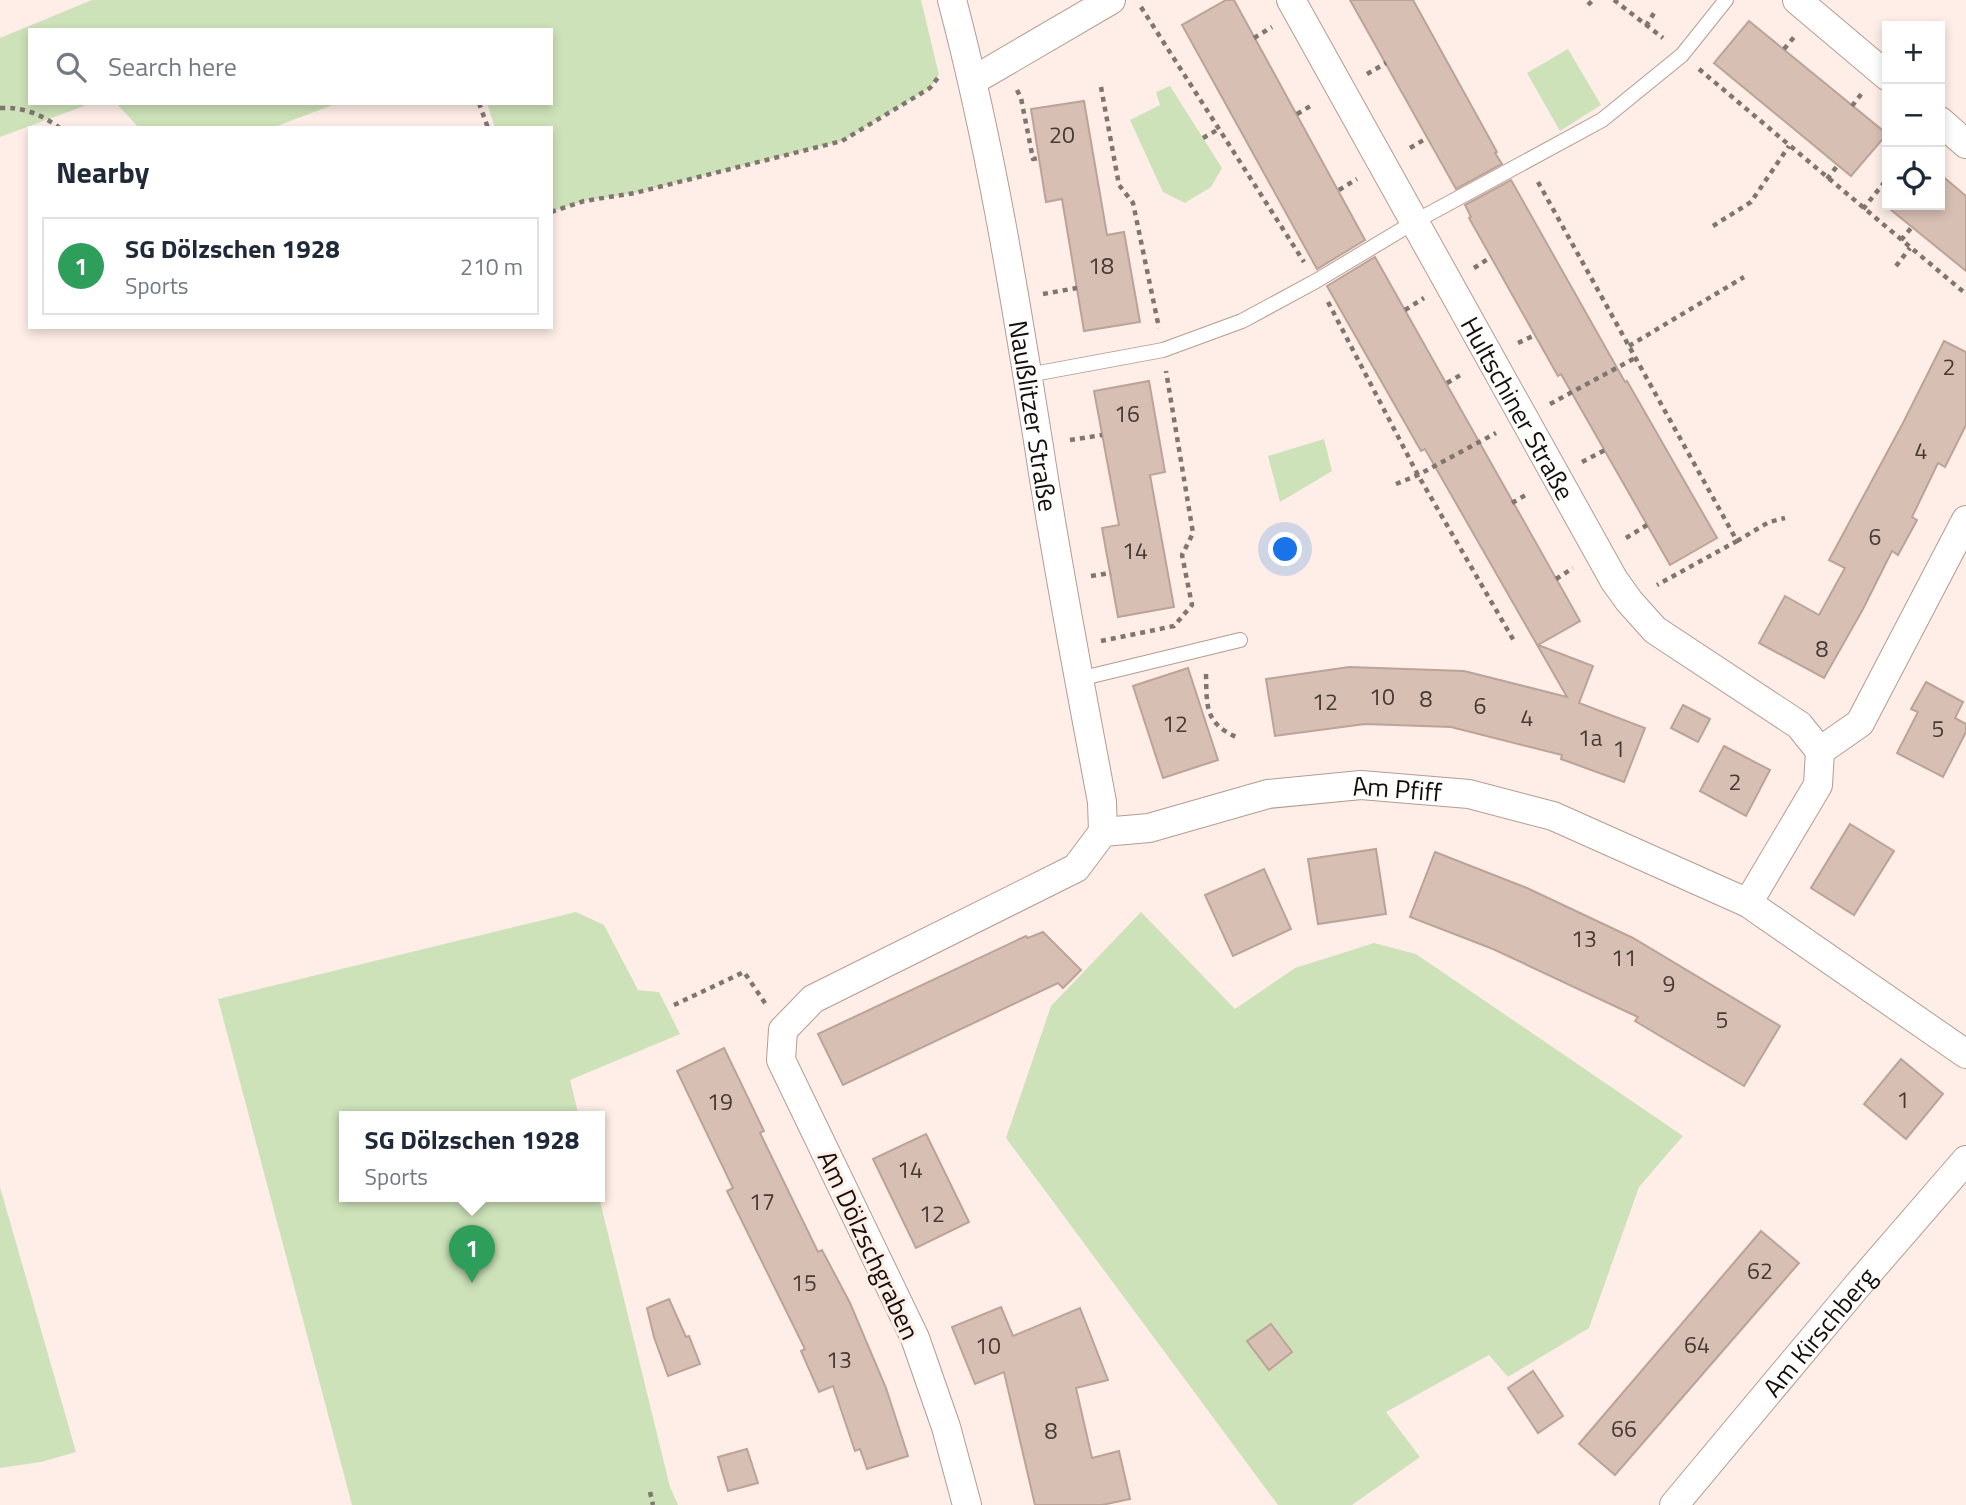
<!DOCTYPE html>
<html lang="en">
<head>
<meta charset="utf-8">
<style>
  :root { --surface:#fff; --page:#f6f6f7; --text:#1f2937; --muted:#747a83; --line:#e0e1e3; --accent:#0b8043 }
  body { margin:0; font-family:"Titillium Web",sans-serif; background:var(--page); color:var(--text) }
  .controls { position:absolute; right:21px; top:21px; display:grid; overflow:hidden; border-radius:0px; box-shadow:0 4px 10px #0003 }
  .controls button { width:63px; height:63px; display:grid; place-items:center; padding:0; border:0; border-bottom:2px solid var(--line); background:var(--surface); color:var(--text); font:35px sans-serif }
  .you { position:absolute; left:1286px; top:550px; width:24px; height:24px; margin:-18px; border:5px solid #fff; border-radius:50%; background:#1a73e8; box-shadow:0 0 0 10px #1a73e833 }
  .badge { display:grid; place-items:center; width:46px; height:46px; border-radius:50%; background:var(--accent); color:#fff; font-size:23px; font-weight:700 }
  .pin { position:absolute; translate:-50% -58px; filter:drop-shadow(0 2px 4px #0008) }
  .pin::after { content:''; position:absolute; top:37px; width:24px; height:21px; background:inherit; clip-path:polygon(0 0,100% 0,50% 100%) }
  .popup { position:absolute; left:339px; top:1111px; width:266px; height:91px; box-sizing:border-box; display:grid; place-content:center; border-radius:0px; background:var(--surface); filter:drop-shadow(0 2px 5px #0005); font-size:23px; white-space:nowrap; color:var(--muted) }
  .popup b { font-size:26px; color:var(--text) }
  .popup::after { content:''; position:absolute; left:50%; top:100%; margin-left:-14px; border:14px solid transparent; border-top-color:var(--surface) }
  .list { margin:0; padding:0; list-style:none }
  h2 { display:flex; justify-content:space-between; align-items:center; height:91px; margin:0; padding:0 28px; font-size:30px }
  h2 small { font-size:23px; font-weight:400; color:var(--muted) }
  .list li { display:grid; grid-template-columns:46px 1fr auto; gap:21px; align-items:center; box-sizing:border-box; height:98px; margin:0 14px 14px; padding:0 14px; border:2px solid var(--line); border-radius:0px }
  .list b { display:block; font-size:26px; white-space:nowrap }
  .list p { margin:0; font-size:23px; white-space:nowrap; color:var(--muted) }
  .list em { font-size:23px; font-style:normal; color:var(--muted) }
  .icon { flex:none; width:38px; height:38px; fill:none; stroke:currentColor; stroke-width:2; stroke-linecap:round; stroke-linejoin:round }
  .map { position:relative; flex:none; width:1966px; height:1505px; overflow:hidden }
  .search { position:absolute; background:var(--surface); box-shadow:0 4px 10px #0003; left:28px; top:28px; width:525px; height:77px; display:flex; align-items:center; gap:18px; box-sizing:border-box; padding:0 24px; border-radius:0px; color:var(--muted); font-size:26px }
  .panel { position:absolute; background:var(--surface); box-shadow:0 4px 10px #0003; left:28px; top:126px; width:525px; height:203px; border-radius:0px }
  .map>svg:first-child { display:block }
  .green { fill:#cde2b9 }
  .building { fill:#d8bfb4; stroke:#bba398; stroke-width:2 }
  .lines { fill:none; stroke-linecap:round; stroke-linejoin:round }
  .service-casing { stroke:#b49c91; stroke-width:16 }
  .minor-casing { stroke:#b49c91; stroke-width:30 }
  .path { stroke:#817570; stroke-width:4.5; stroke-dasharray:5 5; stroke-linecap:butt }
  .service { stroke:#fff; stroke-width:14 }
  .minor { stroke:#fff; stroke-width:28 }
  .labels { text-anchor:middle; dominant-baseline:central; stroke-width:6; stroke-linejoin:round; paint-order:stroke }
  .number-label { font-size:23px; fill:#463a34 }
  .street-label { font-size:26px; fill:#160e0a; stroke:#feeee7 }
</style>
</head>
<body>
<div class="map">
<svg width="1966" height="1505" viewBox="0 0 1966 1505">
  <rect width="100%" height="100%" fill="#feeee7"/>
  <g class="green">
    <path d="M92,0H921L939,75L930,88L842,141L635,193L584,201L551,212V128H495L487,103H551V30H30V103H92L0,137V38Z"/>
    <path d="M1568,49L1601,105L1560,131L1527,73Z"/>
    <path d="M1170,86L1222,168L1211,187L1185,203L1163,192L1130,120L1160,105L1156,92Z"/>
    <path d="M116,103H338L272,128H139Z"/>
    <path d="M1324,439L1332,471L1280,502L1268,456Z"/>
    <path d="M576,912L604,925L638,990L659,992L680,1034L570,1080L579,1117H344V1197H599L670,1487L678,1505H352L218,999Z"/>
    <path d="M1141,912L1235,1009L1295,968L1374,943L1416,954L1683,1136L1639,1187L1589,1328L1508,1377L1489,1355L1386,1412L1420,1457L1352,1505H1278L1006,1138L1051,1006Z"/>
    <path d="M0,1187L76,1452L41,1462L0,1468Z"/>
  </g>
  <g class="building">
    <path d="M1226,0H1234L1365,240L1317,269L1182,25Z"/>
    <path d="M1350,0H1413L1497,152L1495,153L1502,164L1456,189Z"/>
    <path d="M1749,21L1887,134L1851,176L1714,63Z"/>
    <path d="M1084,101L1107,235L1124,232L1140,322L1084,331L1062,199L1046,202L1031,109Z"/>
    <path d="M1940,174L1966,196V271L1885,205H1940Z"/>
    <path d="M1511,180L1625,382L1627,381L1717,538L1670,565L1561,374L1558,376L1469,218L1471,217L1465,205Z"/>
    <path d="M1375,257L1580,621L1538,645L1593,666L1579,703L1645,728L1624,782L1561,759L1562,755L1451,727L1365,724L1275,736L1266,679L1349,667L1464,671L1567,697L1425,449L1421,451L1327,286Z"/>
    <path d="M1944,341L1966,352V425L1945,467L1938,463L1912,517L1917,520L1898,555L1892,551L1863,609L1824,678L1759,643L1785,596L1819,615L1845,568L1829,560L1903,423Z"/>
    <path d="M1149,381L1165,472L1150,475L1174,607L1118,617L1102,528L1119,525L1094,391Z"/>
    <path d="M1188,668L1218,760L1163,778L1133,686Z"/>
    <path d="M1926,682L1963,702L1955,718L1966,724V732L1943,777L1897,753L1918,712L1911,709Z"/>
    <path d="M1683,705L1710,719L1698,742L1671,728Z"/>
    <path d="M1724,746L1770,770L1746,816L1700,791Z"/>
    <path d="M1850,824L1894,851L1854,915L1811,888Z"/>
    <path d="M1376,849L1386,914L1318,924L1308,859Z"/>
    <path d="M1435,852L1527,888L1633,938L1780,1026L1744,1086L1635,1021L1638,1017L1493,949L1410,917Z"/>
    <path d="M1264,869L1291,929L1233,956L1205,895Z"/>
    <path d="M1043,932L1081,970L1063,988L1058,983L843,1085L818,1034L1026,936L1028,938Z"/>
    <path d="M724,1048L764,1131L760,1133L818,1252L822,1250L850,1303L886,1388L908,1456L867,1469L860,1449L855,1451L833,1386L819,1392L801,1351L805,1349L727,1191L733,1188L677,1071Z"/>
    <path d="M1901,1059L1943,1094L1906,1139L1864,1104Z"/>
    <path d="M926,1134L969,1222L916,1248L873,1159Z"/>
    <path d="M1761,1231L1799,1263L1615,1475L1579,1444Z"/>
    <path d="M669,1299L686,1337L689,1336L700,1364L668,1376L654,1337L647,1308Z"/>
    <path d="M1001,1307L1013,1336L1080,1308L1108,1380L1076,1388L1092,1458L1119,1451L1130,1499L1102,1505H1035L1004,1372L975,1384L952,1327Z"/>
    <path d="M1271,1324L1292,1352L1269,1370L1247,1341Z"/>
    <path d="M1533,1371L1563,1416L1538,1433L1508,1388Z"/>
    <path d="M747,1449L758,1483L728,1491L718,1457Z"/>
  </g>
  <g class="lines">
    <g class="service-casing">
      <g id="service">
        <path d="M1028,375L1163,350L1242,321L1316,281L1416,221L1602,120L1682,55L1726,0"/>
        <path d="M1079,679L1240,640"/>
      </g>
    </g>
    <g class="minor-casing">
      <g id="minor">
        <path id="s1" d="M952,0C991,147 1015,297 1039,447C1057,566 1080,684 1102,802L1103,832"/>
        <path id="s2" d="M1291,0L1614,580L1629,601L1655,630L1799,725L1820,751"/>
        <path d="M1797,0L1887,76"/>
        <path d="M974,80L1111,0"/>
        <path d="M1940,121L1966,144"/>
        <path d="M1820,751L1860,723L1966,520"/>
        <path d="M1748,903L1818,785L1820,751"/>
        <path id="s3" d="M967,1505L946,1427L915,1338L781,1060L783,1030L813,999L1076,868L1103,832L1149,828L1268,794L1361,785L1469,794L1553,816L1748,903L1966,1054"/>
        <path id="s4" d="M1674,1505L1857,1286L1966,1160"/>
      </g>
    </g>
    <g class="path">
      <path d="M1614,0L1663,38"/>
      <path d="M1588,5L1593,0"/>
      <path d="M1141,7L1304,262"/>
      <path d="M1646,26L1654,13"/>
      <path d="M1254,38L1272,27"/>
      <path d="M1784,49L1795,36"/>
      <path d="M1699,69L1966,294"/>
      <path d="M1367,74L1386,63"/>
      <path d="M1101,87L1119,185L1133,203L1159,328"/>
      <path d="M1017,90L1021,98L1033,159L1039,158"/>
      <path d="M479,103L488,128"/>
      <path d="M1852,106L1862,93"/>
      <path d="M0,108C24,107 40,114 60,128"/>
      <path d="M1297,114L1314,104"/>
      <path d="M1203,138L1219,129"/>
      <path d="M1410,148L1427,138"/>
      <path d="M1827,179L1838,165"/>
      <path d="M1538,182L1737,541L1657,585"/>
      <path d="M1339,190L1357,179"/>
      <path d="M1863,209L1887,179"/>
      <path d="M551,212L584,201L635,193L842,141L930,88L940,75"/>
      <path d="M1713,226L1751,202L1789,146"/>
      <path d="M1901,240L1912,227"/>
      <path d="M1896,266L1910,248"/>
      <path d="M1474,268L1491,257"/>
      <path d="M1043,294L1077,288"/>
      <path d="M1328,302L1418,475L1514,641"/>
      <path d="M1405,310L1424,298"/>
      <path d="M1518,343L1535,335"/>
      <path d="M1629,346L1744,277"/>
      <path d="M1447,383L1464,373"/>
      <path d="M1550,404L1635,358"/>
      <path d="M1070,440L1102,435"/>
      <path d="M1582,462L1605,450"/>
      <path d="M1396,484L1418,475L1496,433"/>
      <path d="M1512,503L1529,493"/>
      <path d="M1626,538L1647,525"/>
      <path d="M1737,541L1769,522L1785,518"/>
      <path d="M1091,576L1111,573"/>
      <path d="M1556,579L1573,568"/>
      <path d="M1101,641L1174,626L1192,605L1182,555L1193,533L1166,371"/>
      <path d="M1206,674C1207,706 1204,722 1236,737"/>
      <path d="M674,1005L744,972L767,1006"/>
      <path d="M650,1492L653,1505"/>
    </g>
    <use href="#service" class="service"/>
    <use href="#minor" class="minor"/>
  </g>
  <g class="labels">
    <g class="number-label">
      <text x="1062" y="134">20</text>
      <text x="1101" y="265">18</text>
      <text x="1949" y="366">2</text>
      <text x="1127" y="413">16</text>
      <text x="1921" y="450">4</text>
      <text x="1875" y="536">6</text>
      <text x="1135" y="550">14</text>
      <text x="1822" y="648">8</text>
      <text x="1382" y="696">10</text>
      <text x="1426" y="698">8</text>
      <text x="1325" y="701">12</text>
      <text x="1480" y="705">6</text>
      <text x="1527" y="717">4</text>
      <text x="1175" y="723">12</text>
      <text x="1938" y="728">5</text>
      <text x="1590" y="737">1a</text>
      <text x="1619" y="748">1</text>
      <text x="1735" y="781">2</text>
      <text x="1584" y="938">13</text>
      <text x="1624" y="957">11</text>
      <text x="1669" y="983">9</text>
      <text x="1722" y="1019">5</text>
      <text x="1903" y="1099">1</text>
      <text x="720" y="1101">19</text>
      <text x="910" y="1169">14</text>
      <text x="762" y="1201">17</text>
      <text x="932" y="1213">12</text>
      <text x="1760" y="1270">62</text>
      <text x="804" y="1282">15</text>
      <text x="1697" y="1344">64</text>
      <text x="988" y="1345">10</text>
      <text x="839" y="1359">13</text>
      <text x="1624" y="1428">66</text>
      <text x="1051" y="1430">8</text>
    </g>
    <g class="street-label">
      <text stroke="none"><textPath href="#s2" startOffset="467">Hultschiner Straße</textPath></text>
      <text stroke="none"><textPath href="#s1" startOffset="424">Naußlitzer Straße</textPath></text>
      <text stroke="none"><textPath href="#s3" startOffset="1195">Am Pfiff</textPath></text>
      <text transform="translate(869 1245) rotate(65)">Am Dölzschgraben</text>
      <text stroke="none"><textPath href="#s4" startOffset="226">Am Kirschberg</textPath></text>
    </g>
  </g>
</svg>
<div class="controls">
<button>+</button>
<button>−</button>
<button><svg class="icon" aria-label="locate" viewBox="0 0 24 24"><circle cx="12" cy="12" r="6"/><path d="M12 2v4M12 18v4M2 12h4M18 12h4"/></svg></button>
</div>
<div class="you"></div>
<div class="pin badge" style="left:472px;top:1283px;background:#2e9e5b">1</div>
<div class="popup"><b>SG Dölzschen 1928</b>Sports</div>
<div class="search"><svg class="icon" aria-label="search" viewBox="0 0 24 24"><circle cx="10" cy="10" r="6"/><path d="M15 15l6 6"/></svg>Search here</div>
<section class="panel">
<h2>Nearby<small></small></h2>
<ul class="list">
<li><span class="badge" style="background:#2e9e5b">1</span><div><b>SG Dölzschen 1928</b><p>Sports</p></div><em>210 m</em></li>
</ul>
</section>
</div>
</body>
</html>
